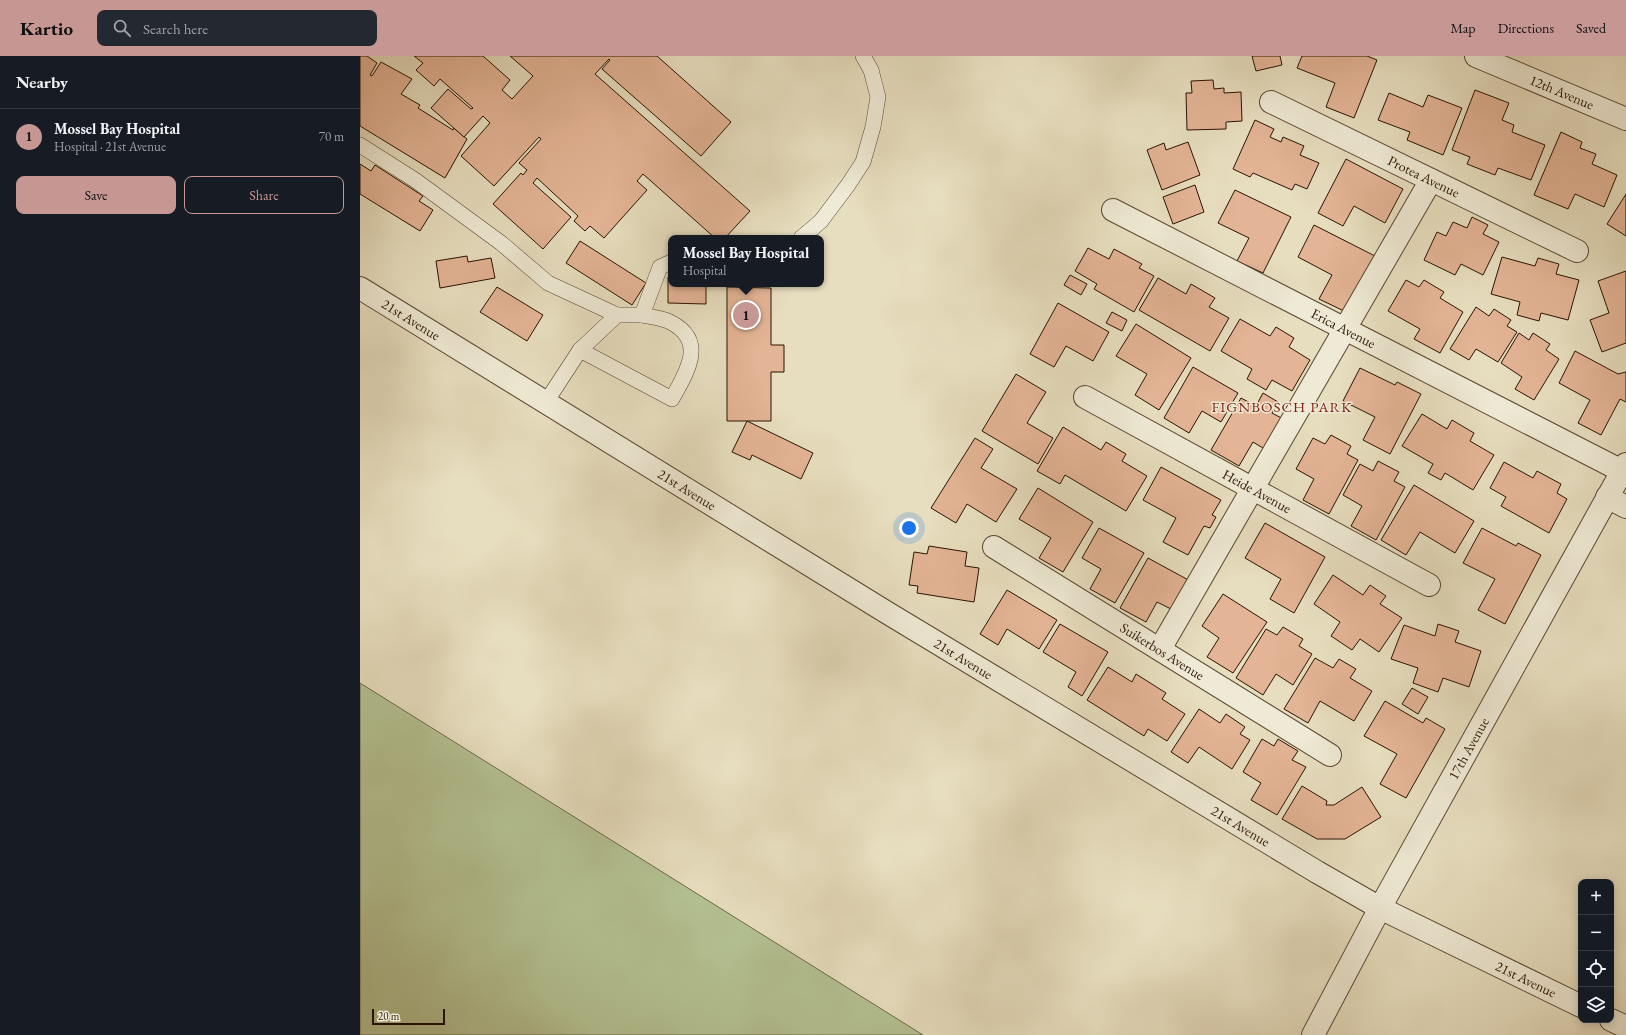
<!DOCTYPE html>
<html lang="en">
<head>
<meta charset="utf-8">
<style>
  :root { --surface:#171b24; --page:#242831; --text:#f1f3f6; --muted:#9ea1a6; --line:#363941; --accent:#c59692 }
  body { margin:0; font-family:"EB Garamond",serif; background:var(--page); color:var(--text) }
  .controls { position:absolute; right:12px; bottom:12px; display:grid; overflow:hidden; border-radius:8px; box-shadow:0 2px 10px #0003 }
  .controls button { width:36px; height:36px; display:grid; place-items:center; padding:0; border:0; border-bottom:1px solid var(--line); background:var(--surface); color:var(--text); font:20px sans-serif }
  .scale { position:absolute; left:12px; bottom:10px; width:73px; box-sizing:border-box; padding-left:4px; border:2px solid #2a1300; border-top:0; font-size:11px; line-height:14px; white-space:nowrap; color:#2a1300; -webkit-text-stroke:3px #efead5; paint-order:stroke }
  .you { position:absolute; left:549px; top:472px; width:14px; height:14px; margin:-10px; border:3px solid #fff; border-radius:50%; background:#1a73e8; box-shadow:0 0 0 6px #1a73e833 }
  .badge { display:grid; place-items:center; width:26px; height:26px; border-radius:50%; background:var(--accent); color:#111; font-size:13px; font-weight:700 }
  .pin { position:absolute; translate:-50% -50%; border:2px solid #fff; box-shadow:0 1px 4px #0006 }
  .popup { position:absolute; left:308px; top:179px; width:156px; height:52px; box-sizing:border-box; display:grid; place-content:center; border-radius:8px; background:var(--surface); filter:drop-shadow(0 1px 3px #0005); font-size:13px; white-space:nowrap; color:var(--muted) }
  .popup b { font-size:15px; color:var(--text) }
  .popup::after { content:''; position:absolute; left:50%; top:100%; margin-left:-8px; border:8px solid transparent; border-top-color:var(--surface) }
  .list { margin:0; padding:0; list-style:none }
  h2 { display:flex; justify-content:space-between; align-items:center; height:52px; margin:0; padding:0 16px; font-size:17px }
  h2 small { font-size:13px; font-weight:400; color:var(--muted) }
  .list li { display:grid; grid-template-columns:26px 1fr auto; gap:12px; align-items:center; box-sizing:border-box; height:56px; padding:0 16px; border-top:1px solid var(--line) }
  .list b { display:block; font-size:15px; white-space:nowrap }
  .list p { margin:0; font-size:13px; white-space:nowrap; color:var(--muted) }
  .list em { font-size:13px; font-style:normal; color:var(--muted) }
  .actions { display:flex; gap:8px; padding:12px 16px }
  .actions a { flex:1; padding:9px 0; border:1px solid var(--accent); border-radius:8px; text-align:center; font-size:14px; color:var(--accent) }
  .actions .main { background:var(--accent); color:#111 }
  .icon { flex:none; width:22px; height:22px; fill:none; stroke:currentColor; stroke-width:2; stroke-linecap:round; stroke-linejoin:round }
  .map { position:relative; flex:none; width:1266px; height:979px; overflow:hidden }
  header { display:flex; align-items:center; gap:24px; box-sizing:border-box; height:56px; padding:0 20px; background:var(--accent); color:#111 }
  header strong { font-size:19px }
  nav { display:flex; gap:22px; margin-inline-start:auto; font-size:14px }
  .search { width:280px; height:36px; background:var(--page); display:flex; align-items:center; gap:10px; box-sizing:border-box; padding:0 14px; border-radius:8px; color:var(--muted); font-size:15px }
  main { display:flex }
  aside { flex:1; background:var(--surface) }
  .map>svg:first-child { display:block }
  .green { fill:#b4c192; stroke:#6f6a49 }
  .building { fill:#e3b495; stroke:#2a1300 }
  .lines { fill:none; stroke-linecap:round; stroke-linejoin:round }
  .service-casing { stroke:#594630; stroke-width:16 }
  .minor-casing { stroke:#594630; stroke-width:24 }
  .service { stroke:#efead5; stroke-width:15 }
  .minor { stroke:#efead5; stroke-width:22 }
  .labels { text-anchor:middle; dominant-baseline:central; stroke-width:3; stroke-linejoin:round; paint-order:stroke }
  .street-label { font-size:14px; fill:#2a1300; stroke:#efead5 }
  .neighbourhood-label { font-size:15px; letter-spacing:1px; fill:#7a1f14; stroke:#efead5 }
</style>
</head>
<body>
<header>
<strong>Kartio</strong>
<div class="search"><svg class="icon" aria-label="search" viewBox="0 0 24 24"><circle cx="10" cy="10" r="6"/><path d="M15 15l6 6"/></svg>Search here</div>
<nav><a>Map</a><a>Directions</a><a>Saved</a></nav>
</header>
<main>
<aside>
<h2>Nearby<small></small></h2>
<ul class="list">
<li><span class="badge">1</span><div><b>Mossel Bay Hospital</b><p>Hospital · 21st Avenue</p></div><em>70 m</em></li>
</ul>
<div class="actions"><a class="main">Save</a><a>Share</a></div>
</aside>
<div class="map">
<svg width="1266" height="979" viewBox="0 0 1266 979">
  <rect width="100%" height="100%" fill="#e7debf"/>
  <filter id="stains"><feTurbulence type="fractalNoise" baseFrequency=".005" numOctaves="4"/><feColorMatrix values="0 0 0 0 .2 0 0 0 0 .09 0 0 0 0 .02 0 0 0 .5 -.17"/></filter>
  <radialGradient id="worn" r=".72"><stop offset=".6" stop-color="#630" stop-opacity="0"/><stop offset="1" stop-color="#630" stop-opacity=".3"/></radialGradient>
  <path class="green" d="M0,627L563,979H0Z"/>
  <g class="building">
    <path d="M0,0H7L17,7L10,19L12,20L21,6L52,23L41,38L60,49L58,52L93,74L94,72L107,83L85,122L0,70Z"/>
    <path d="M54,0H123L150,24L142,34L152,43L173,20L150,0H297L371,66L341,100L242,13L250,4L249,3L235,18L390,155L365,182H355L283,118L277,125L287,134L244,182L230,170L225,175L214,165L218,160L177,122L173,127L211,161L183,193L133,148L161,117L163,119L167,114L159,107L181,83L179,81L134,130L101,100L130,67L123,60L104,81L71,52L88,33L111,53L113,52L80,23L74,30L56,14L63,7Z"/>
    <path d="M892,0H920L922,9L896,15Z"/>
    <path d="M942,0H1007L1017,4L994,62L966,51L975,27L937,12Z"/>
    <path d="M853,24L854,33L864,32V37L881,36L882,65L866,66V73L827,74L826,37H832L831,25Z"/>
    <path d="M1115,34L1149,47L1142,64L1154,69L1152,76L1185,89L1171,124L1138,112L1135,119L1107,108L1110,101L1092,94Z"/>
    <path d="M1029,37L1063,51L1068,39L1102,52L1083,99L1047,84L1050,76L1018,64Z"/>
    <path d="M895,64L914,73L910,81L921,86L923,81L944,90L940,99L959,107L947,133L935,128L932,134L893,117L890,121L873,113Z"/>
    <path d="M1201,76L1222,86L1220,92L1236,98L1232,108L1257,119L1244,151L1215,138L1208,153L1174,139Z"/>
    <path d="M828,86L840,119L802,134L787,94L804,87L806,94Z"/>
    <path d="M986,103L1043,133L1025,167L994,150L983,170L958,157Z"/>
    <path d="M0,108L11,115L15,109L63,140L59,145L73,154L60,175L0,138Z"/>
    <path d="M835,129L844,156L813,168L803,141Z"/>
    <path d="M875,134L931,161L903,217L877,205L889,182L858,167Z"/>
    <path d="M1266,138V180L1247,168Z"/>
    <path d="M1112,161L1128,169L1123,178L1139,186L1123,219L1101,208L1095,219L1064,204L1077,176L1086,180L1093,166L1107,172Z"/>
    <path d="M954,169L1015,200L986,256L959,243L972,219L938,201Z"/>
    <path d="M220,185L286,227L272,249L206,207Z"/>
    <path d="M728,192L749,203L754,193L782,208L779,212L794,220L774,256L734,233L737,228L715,215Z"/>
    <path d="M107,200L108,206L131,202L135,222L80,232L76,205Z"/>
    <path d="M1142,201L1175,210L1178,202L1199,208L1196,218L1219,224L1208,264L1181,257L1179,265L1157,259L1160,246L1131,238Z"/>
    <path d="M1266,215V287L1242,296L1230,264L1249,257L1238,225Z"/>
    <path d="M710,219L727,228L721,239L704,229Z"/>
    <path d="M308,221H311V228H346V248L308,247Z"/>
    <path d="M798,222L826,238L831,228L855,242L849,251L869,262L850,295L779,254Z"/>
    <path d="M1046,224L1059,231L1064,224L1084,236L1080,242L1103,256L1080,297L1054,283L1060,273L1028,255Z"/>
    <path d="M137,231L183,259L167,285L120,256Z"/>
    <path d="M367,231L411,232V289H424V316H411V365H367Z"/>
    <path d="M698,247L749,276L733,305L706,290L694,311L670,298Z"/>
    <path d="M1116,251L1129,260L1134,253L1151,264L1147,270L1157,276L1138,306L1116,293L1109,304L1090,293Z"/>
    <path d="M752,256L767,264L762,275L746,267Z"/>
    <path d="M880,263L910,280L916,271L934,282L929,291L950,304L932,335L912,324L906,334L887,323L892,313L861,295Z"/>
    <path d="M776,268L831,302L799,354L775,339L787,318L756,300Z"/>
    <path d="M1159,277L1169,284L1173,277L1190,288L1186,294L1199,303L1174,344L1155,333L1162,321L1141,307Z"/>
    <path d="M1215,295L1258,318L1266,316V346L1260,343L1241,379L1218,367L1230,344L1199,327Z"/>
    <path d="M833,311L878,337L861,366L842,355L829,377L804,362Z"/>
    <path d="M1000,312L1035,329L1037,326L1061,338L1030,398L1003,384L1015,361L983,345Z"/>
    <path d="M656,318L686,336L667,367L693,382L678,408L622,375Z"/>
    <path d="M903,337L918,346L912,357L925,364L908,395L893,386L879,410L851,394L881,342L896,350Z"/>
    <path d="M1062,358L1087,373L1092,364L1114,377L1110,385L1134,399L1113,434L1085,417L1081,424L1068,417L1073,408L1042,390Z"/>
    <path d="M387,365L453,397L441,423L392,399L390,404L372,396Z"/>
    <path d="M703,371L741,394L746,386L766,398L762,405L787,420L766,455L705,419L700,428L677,415Z"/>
    <path d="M971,379L991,390L987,398L998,404L969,458L943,444L954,423L936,413L953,382L965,388Z"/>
    <path d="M615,382L633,393L621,412L657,433L636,466L607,448L596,467L571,452Z"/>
    <path d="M1018,405L1039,416L1034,425L1045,431L1016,484L991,470L1002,450L983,439L1000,408L1013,415Z"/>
    <path d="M1144,406L1173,422L1177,415L1201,428L1197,437L1207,443L1189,477L1141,450L1146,441L1130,432Z"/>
    <path d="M801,411L861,444L852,459L856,461L850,472L844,470L828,499L803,486L816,462L783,444Z"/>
    <path d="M1054,429L1114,465L1095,497L1060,476L1046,499L1021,484Z"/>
    <path d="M678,432L733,466L703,516L679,502L691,482L659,463Z"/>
    <path d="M905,467L965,501L934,557L910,543L921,523L885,502Z"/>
    <path d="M739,472L784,497L755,547L730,533L741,513L722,502Z"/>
    <path d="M1122,472L1156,490L1158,487L1181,499L1145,568L1118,554L1135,523L1103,507Z"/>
    <path d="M569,490L607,496L605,510L619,512L614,546L557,537L558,530L549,529L554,496L567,498Z"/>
    <path d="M788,502L832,526L815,555L797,546L786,566L760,552Z"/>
    <path d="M973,519L1003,539L1010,529L1026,540L1020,548L1042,562L1019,596L1000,583L992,594L971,580L980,566L954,548Z"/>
    <path d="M647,534L697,564L679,593L647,573L638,589L620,578Z"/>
    <path d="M863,538L907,566L873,617L847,601L859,582L842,570Z"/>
    <path d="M700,568L748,596L722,640L708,631L716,616L683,596Z"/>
    <path d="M1078,568L1099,575L1095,586L1121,595L1109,631L1083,622L1078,636L1053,627L1058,612L1031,603L1044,569L1075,580Z"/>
    <path d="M923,571L943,583L939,590L952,598L933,629L916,618L903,639L876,622L906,573L917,579Z"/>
    <path d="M955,602L973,612L979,603L996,613L990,622L1012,635L994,665L960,645L948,667L924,653Z"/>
    <path d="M748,611L772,626L776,618L806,637L802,643L825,658L807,685L788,673L784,680L727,644Z"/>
    <path d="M1052,632L1068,641L1058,658L1042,648Z"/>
    <path d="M1025,645L1063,667L1066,662L1085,673L1046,742L1020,728L1037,698L1004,680Z"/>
    <path d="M839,653L860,667L866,658L885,671L880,678L890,684L872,713L839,691L828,707L811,696Z"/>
    <path d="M902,683L914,690L918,683L938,695L932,704L946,711L917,759L891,744L901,727L883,716Z"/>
    <path d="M942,730L967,745L966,749H974L1002,731L1021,761L985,783H957L922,763Z"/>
  </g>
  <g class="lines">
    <g class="service-casing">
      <g id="service">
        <path d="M0,89L55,124L141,187L188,227L257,259"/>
        <path d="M441,182L461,165L488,129L503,106L513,71L518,41L511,14L503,0"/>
        <path d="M220,294L312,343C326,317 347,286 312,267C304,262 291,261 282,259"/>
        <path d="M186,346L220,294L257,259H282L300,211L311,206"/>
      </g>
    </g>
    <g class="minor-casing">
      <g id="minor">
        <path id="s1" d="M1116,0L1266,63"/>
        <path id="s2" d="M911,46L1217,195"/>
        <path id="s3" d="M753,154L1262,415"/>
        <path id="s4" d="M0,232L526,556L957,816L1020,852L1221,950"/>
        <path id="s5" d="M725,341L1069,529"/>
        <path d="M1247,441L1266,451"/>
        <path id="s6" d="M634,491L970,699"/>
        <path d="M800,593L1071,124"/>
        <path d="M1251,964L1266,971"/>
        <path id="s7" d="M953,979L1020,852L1266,408"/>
      </g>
    </g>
    <use href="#service" class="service"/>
    <use href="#minor" class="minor"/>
  </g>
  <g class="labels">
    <g class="street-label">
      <text stroke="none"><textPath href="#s1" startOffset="93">12th Avenue</textPath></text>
      <text stroke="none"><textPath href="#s2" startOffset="170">Protea Avenue</textPath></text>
      <text stroke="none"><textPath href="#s4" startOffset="60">21st Avenue</textPath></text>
      <text stroke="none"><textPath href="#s3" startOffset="259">Erica Avenue</textPath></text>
      <text stroke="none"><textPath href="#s4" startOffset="384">21st Avenue</textPath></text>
      <text stroke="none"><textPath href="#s5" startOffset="196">Heide Avenue</textPath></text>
      <text stroke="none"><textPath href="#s6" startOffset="198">Suikerbos Avenue</textPath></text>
      <text stroke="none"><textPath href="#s4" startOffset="708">21st Avenue</textPath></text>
      <text stroke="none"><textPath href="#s7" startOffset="326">17th Avenue</textPath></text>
      <text stroke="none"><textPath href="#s4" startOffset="1032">21st Avenue</textPath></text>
      <text stroke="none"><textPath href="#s4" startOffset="1356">21st Avenue</textPath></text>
    </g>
    <g class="neighbourhood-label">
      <text x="922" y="350">FIGNBOSCH PARK</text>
    </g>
  </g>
  <rect width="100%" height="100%" filter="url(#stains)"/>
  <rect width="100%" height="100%" fill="url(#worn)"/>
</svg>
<div class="controls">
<button>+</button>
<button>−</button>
<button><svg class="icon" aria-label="locate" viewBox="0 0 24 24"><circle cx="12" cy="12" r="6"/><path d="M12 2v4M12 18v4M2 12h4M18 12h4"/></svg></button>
<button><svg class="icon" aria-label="layers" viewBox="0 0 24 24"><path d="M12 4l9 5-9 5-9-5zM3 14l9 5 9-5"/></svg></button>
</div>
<div class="scale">20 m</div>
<div class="you"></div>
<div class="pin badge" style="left:386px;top:259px">1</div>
<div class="popup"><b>Mossel Bay Hospital</b>Hospital</div>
</div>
</main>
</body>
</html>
